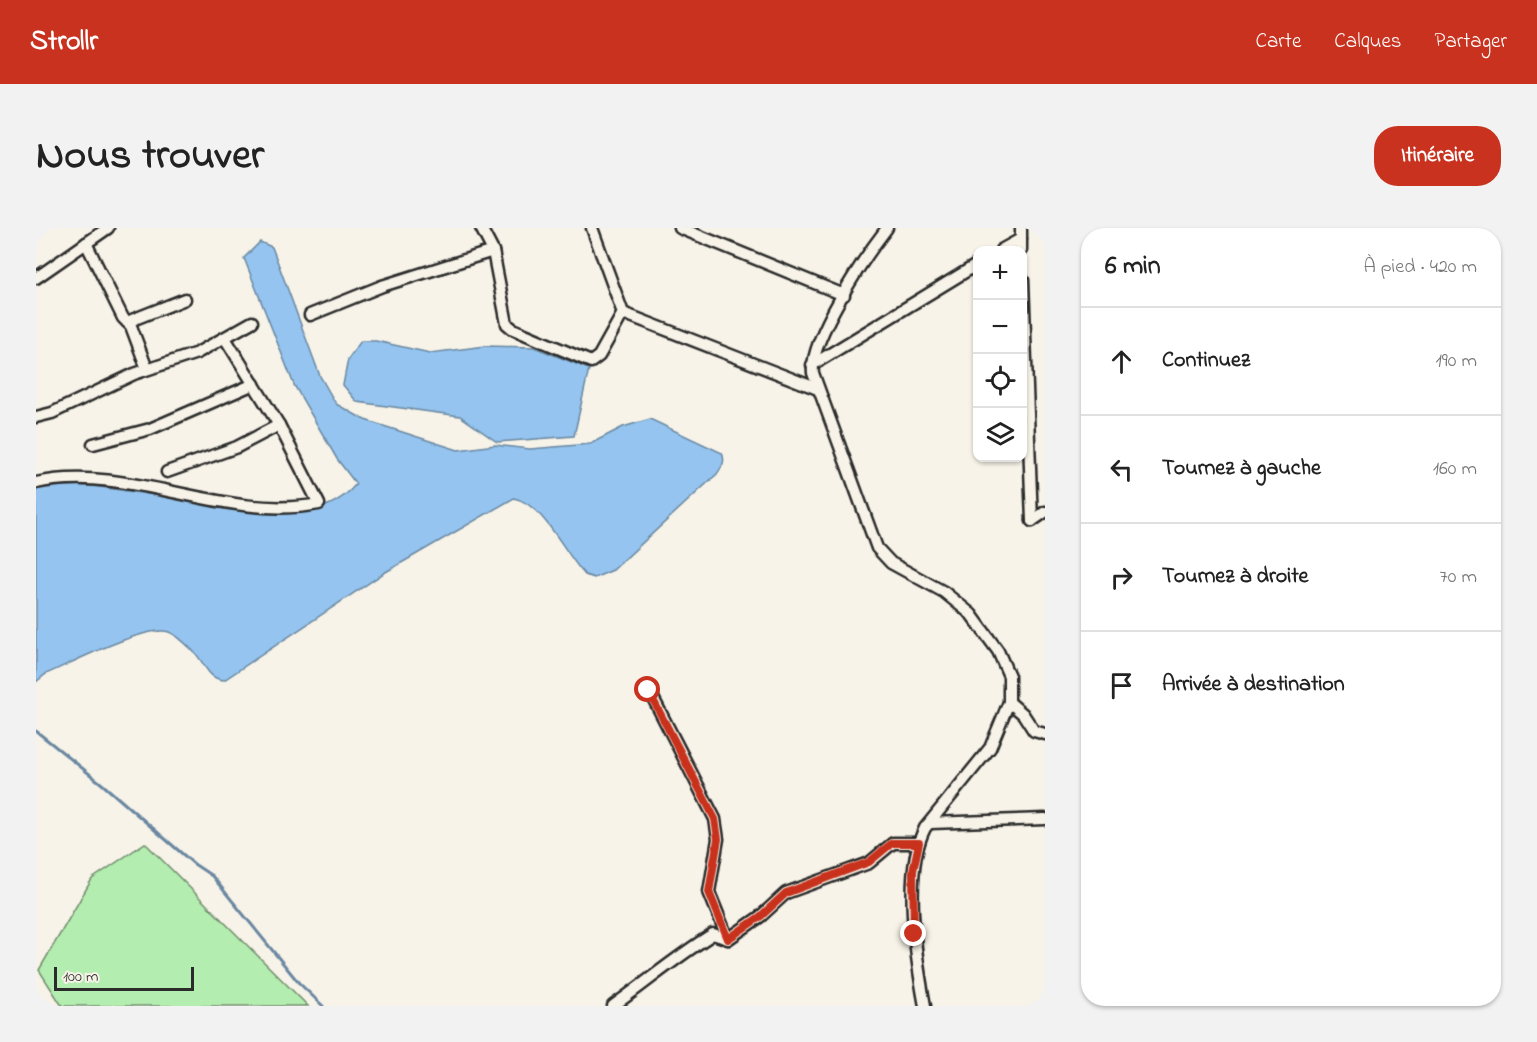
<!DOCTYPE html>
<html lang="fr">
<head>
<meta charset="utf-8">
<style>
  :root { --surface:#fff; --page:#f2f2f2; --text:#222; --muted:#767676; --line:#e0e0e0; --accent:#c8321e }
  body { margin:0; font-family:"Indie Flower",sans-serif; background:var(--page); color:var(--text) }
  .controls { position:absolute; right:18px; top:18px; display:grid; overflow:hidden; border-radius:12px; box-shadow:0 2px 4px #0004 }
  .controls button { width:54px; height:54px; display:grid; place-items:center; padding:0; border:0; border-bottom:2px solid var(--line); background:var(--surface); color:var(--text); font:30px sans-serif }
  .scale { position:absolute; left:18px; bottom:15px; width:140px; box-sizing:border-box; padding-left:6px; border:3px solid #2b2b2b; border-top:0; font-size:16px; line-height:21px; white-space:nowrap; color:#2b2b2b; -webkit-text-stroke:4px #f7f3e8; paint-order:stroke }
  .stop { position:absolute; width:18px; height:18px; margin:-14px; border:4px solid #c8321e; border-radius:50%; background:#fff }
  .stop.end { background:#c8321e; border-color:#fff; box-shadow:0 2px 6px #0008 }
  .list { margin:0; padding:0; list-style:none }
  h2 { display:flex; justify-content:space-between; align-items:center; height:78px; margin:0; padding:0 24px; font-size:26px }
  h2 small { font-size:20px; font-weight:400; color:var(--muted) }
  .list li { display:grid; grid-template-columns:39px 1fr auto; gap:18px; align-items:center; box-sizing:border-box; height:108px; padding:0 24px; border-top:2px solid var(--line) }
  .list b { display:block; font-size:22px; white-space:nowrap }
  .list em { font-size:20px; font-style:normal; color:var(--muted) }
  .icon { flex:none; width:33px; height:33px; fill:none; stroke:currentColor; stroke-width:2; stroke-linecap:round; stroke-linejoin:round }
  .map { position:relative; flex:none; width:1009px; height:778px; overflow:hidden; border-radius:24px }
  header { display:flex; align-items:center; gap:36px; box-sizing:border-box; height:84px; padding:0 30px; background:var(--accent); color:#fff }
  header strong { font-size:28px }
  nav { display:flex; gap:33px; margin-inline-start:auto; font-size:21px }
  .intro { display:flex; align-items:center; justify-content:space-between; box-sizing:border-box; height:144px; padding:0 36px }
  h1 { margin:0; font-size:42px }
  .button { padding:15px 27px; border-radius:24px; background:var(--accent); color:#fff; font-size:21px; font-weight:700 }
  main { display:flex; gap:36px; padding:0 36px }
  aside { flex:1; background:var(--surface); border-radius:24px; box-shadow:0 2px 4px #0004 }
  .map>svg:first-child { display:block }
  .green { fill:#b4edb0; stroke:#708c6e; stroke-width:1.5 }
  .water { fill:#94c4ef; stroke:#6a87a1; stroke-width:1.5 }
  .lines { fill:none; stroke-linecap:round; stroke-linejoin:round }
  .stream { stroke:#6a87a1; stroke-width:3 }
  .minor-casing { stroke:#2b2b2b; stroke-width:15 }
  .minor { stroke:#f7f3e8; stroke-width:10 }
  .route { stroke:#c8321e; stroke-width:8 }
</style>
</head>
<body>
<header>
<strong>Strollr</strong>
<nav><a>Carte</a><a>Calques</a><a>Partager</a></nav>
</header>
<div class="intro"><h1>Nous trouver</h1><a class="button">Itinéraire</a></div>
<main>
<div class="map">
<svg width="1009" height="778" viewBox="0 0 1009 778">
  <rect width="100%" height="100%" fill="#f7f3e8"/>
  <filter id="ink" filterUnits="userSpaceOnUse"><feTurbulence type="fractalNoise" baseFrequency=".0167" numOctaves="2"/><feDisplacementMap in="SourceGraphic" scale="12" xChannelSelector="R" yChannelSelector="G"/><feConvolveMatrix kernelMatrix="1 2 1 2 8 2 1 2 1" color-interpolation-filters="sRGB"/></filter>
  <g filter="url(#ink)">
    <path class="green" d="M109,615L272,778H26L3,742L56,651Z"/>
    <g class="water">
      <path d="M224,14L236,19L284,148L300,176L329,192L422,222L459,217L494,221L554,216L587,199L614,191L686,225C690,233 686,239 681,246L577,342L558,350L549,347C529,326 507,276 478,270L348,345L188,452C171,451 169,435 159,425C151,417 143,408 133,404C110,396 36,435 10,446L0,454V260L42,257L64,259C89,263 115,266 141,271C193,280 280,306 320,256L301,231L258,157L208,30Z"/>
      <path d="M325,113H340L394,125L450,118L498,119L553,141L538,208L461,214L424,188L321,174L307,157L312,131Z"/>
    </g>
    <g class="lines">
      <path class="stream" d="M0,503L66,556L158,636L176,648L263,755L287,778"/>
      <g class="minor-casing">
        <g id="minor">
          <path d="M445,0L457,23L471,96L477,101L555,134L563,128L587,85"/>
          <path d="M556,0L587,85L782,161"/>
          <path d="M644,0L808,67"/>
          <path d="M851,0C830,27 773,112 777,145L841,320L855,335L908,364L935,386L962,423L973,448V474L954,520L889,600C866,644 880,730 889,778"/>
          <path d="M985,0V22"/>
          <path d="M50,15L87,90L95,98L111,141"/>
          <path d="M965,22L985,11"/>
          <path d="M0,50L72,0"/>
          <path d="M987,52L996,293"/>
          <path d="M274,87L346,58L457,23"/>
          <path d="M91,94L149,71"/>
          <path d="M776,137L942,36"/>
          <path d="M0,189L16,185L98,146L161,125L216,94"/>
          <path d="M57,216L114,201L218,156"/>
          <path d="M131,244L201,219L243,197"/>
          <path d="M0,255C95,235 187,294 283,276L243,197L189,110"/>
          <path d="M996,293L1009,284"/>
          <path d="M613,462L679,591L682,611L673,664L692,711"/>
          <path d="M973,474L987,486L998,503L1009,506"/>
          <path d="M894,595L1009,591"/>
          <path d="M577,778C611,754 641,728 677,706L692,711L725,688L750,665L833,635L857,615H883"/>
        </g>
      </g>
      <use href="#minor" class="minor"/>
    </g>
  </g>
  <g class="lines" filter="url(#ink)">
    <path class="route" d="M612,462L679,591L682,611L673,664L692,711L725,688L750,665L833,634L856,615H883L877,643L878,706"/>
  </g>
</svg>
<div class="controls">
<button>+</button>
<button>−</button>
<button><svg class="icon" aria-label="locate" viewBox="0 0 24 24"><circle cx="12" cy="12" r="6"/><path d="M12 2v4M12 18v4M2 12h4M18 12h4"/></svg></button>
<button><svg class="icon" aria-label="layers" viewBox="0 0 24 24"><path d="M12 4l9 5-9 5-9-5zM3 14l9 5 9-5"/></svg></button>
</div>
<div class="scale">100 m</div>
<div class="stop" style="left:612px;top:462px"></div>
<div class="stop end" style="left:878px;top:706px"></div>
</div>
<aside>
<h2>6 min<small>À pied · 420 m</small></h2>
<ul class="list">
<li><svg class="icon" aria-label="ahead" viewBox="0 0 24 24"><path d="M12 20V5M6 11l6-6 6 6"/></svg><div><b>Continuez</b></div><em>190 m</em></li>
<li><svg class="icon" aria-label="left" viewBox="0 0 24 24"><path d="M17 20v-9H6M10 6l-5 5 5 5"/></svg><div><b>Tournez à gauche</b></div><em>160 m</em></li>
<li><svg class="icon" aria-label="right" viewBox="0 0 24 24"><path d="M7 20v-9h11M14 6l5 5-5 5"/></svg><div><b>Tournez à droite</b></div><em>70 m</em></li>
<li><svg class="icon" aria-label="arrive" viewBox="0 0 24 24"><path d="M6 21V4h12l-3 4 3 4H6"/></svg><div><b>Arrivée à destination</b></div></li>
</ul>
</aside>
</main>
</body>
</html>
